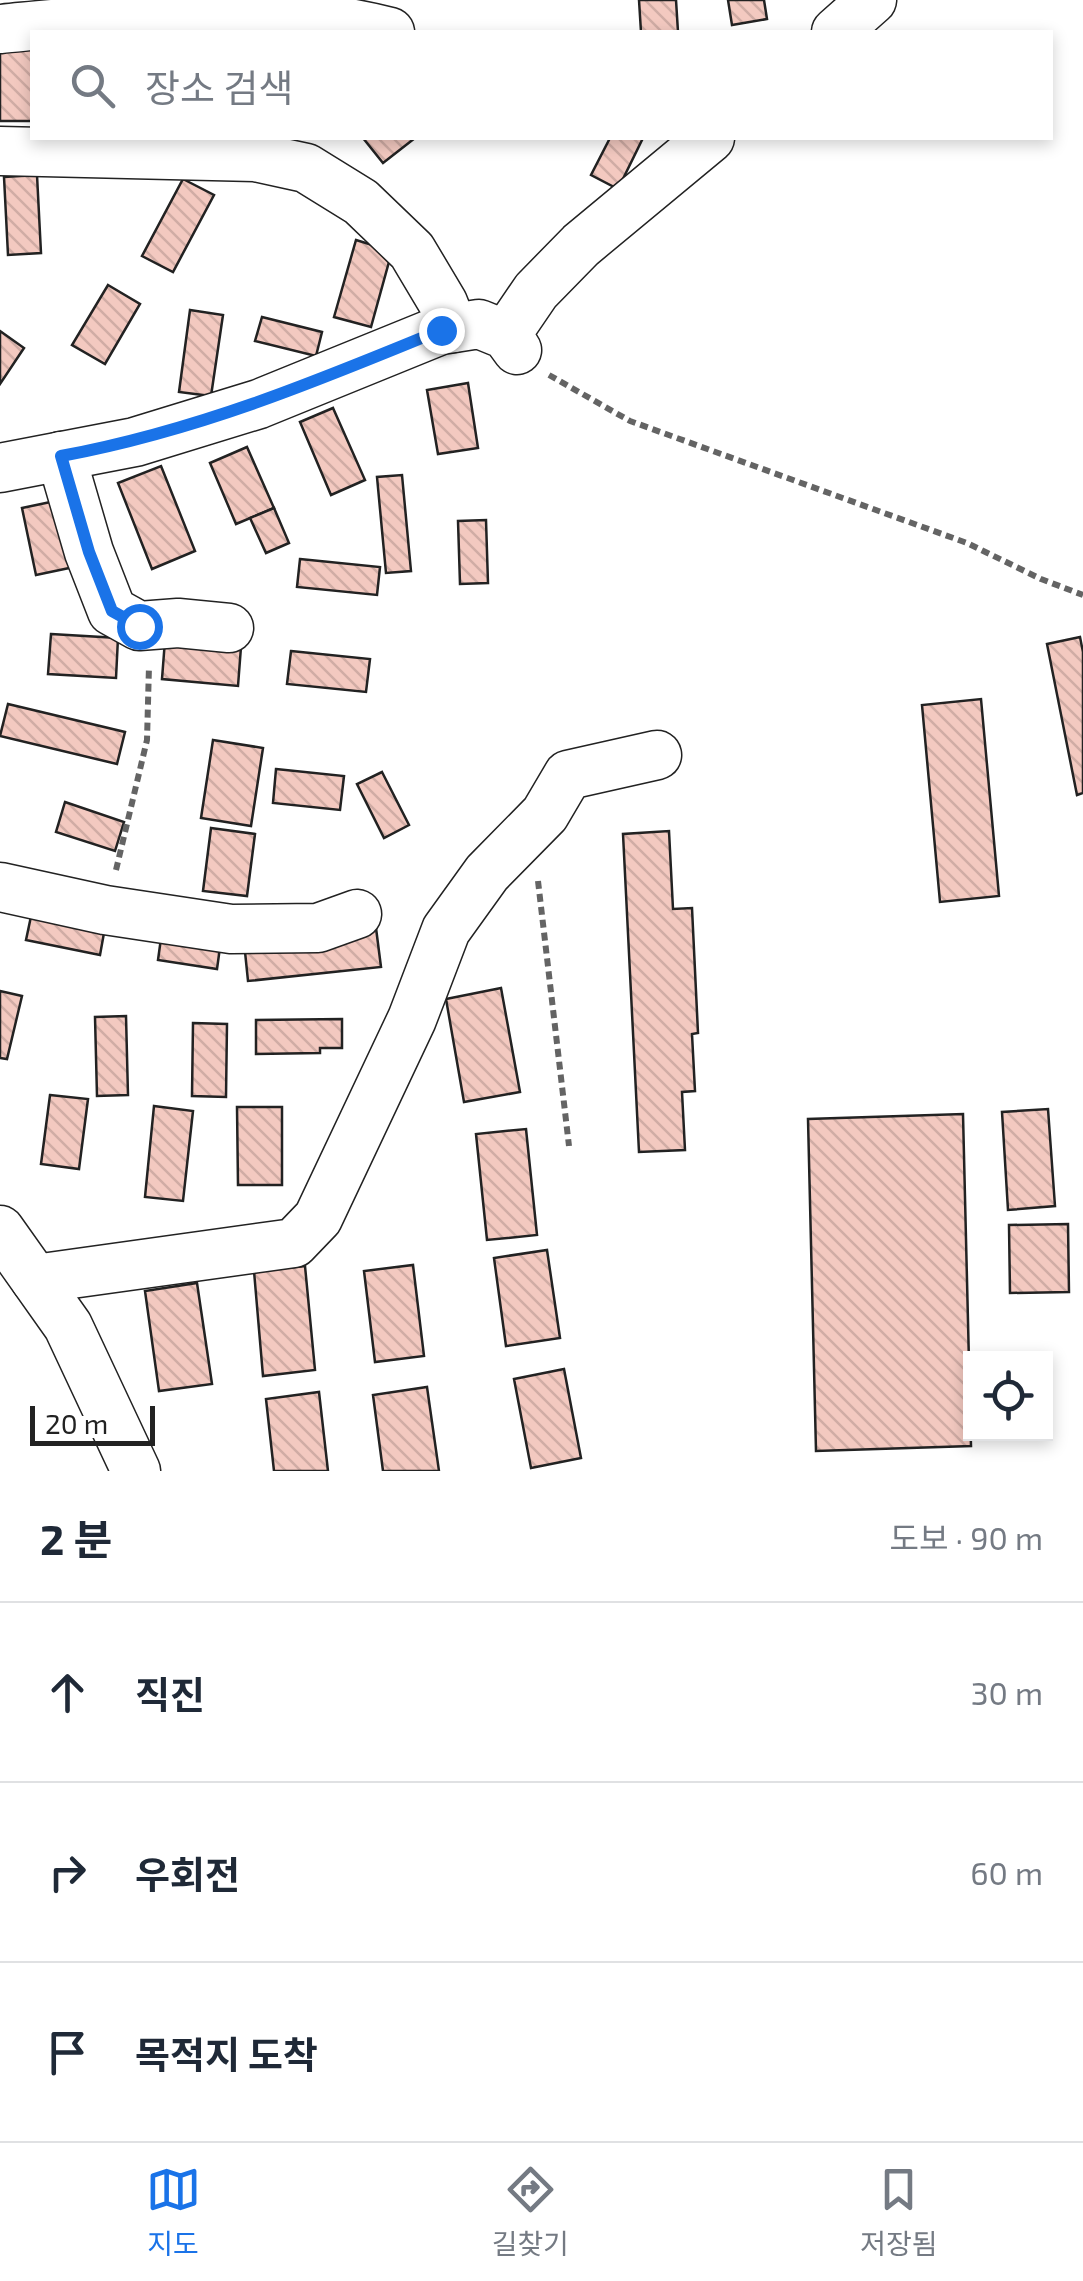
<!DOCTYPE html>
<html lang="ko">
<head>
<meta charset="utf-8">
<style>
  :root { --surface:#fff; --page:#f6f6f7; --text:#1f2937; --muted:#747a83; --line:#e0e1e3; --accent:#1a73e8 }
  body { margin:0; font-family:"Exo 2","Noto Sans KR",sans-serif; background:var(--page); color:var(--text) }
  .controls { position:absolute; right:30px; bottom:30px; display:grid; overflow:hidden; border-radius:0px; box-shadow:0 5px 15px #0003 }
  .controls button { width:90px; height:90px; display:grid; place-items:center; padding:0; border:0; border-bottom:2px solid var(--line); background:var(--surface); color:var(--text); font:50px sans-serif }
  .scale { position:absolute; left:30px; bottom:25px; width:125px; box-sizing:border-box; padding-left:10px; border:5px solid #222; border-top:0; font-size:28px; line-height:35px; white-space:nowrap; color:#222; -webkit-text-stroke:8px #fff; paint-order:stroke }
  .stop { position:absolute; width:30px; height:30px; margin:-22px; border:8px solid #1a73e8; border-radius:50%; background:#fff }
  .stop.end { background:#1a73e8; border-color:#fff; box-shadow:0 2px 10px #0008 }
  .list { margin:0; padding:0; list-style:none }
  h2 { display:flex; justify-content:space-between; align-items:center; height:130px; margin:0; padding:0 40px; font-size:42px }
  h2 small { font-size:32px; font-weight:400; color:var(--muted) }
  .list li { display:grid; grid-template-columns:65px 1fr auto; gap:30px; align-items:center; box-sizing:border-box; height:180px; padding:0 40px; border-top:2px solid var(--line) }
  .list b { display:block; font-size:38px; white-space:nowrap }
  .list em { font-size:32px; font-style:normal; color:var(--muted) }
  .icon { flex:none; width:55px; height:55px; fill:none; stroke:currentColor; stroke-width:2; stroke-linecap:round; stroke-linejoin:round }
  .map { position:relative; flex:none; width:1083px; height:1471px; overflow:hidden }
  .search { position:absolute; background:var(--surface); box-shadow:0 5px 15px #0003; left:30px; right:30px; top:30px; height:110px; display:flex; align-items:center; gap:25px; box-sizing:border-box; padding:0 35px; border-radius:0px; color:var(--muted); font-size:38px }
  .sheet { height:670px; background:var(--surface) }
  nav { display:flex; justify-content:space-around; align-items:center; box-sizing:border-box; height:140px; border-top:2px solid var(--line); background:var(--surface); font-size:28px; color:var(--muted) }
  nav a { display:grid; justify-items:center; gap:5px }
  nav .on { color:var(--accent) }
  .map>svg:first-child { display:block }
  .building { fill:url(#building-back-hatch); stroke:#222; stroke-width:2.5 }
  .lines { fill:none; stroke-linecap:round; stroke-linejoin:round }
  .minor-casing { stroke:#222; stroke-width:51 }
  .path { stroke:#646464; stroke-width:6; stroke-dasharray:8 5; stroke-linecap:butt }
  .minor { stroke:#fff; stroke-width:48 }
  .route { stroke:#1a73e8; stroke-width:12 }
</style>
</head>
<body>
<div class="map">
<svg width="1083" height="1471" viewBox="0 0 1083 1471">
  <defs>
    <pattern id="building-back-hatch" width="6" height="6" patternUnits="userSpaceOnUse" patternTransform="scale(2.5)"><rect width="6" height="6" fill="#f3c9c0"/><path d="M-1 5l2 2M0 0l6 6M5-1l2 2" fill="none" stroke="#d0aca5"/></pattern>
  </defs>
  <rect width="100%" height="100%" fill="#fff"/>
  <g class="building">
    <path d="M639,0H676L678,32H641Z"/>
    <path d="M728,0H764L767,19L732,25Z"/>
    <rect x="0" y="41" width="32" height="80"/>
    <path d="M363,138H415L383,163Z"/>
    <path d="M610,138H643L618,189L591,175Z"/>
    <path d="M37,175L41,253L8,255L4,177Z"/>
    <path d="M183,179L214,195L173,272L142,256Z"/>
    <path d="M356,240L392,251L371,327L334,317Z"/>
    <path d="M108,285L140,304L105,364L72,345Z"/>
    <path d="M190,310L223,315L211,396L179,392Z"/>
    <path d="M262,317L322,332L316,356L255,341Z"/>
    <path d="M0,331L24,348L0,384Z"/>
    <path d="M468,383L478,448L438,454L427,390Z"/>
    <path d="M333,408L365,480L331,495L300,422Z"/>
    <path d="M247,447L274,508L236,524L210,463Z"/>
    <path d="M161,466L195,551L152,569L118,483Z"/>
    <path d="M402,475L411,571L386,573L377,477Z"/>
    <path d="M60,500L74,567L36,575L22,508Z"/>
    <path d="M274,508L289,543L266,553L250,518Z"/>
    <path d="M486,520L488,583L460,584L458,521Z"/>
    <path d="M300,559L380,567L377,595L297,587Z"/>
    <path d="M51,634L118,638L116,678L48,674Z"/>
    <path d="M1080,637L1083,652V793L1077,795L1047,644Z"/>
    <path d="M165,640L241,647L238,686L162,679Z"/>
    <path d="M291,651L370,659L366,692L287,684Z"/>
    <path d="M981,699L999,896L940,902L922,705Z"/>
    <path d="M8,704L125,732L117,764L0,736Z"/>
    <path d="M213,740L263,748L251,826L201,818Z"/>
    <path d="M276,769L344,776L340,810L273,803Z"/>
    <path d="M382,772L409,825L384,838L357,784Z"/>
    <path d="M65,802L124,822L115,851L56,832Z"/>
    <path d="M211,828L255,834L247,896L203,891Z"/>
    <path d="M669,831L673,909L692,908L698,1033L692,1034L695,1091L682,1092L685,1150L639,1152L623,834Z"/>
    <path d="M33,907L106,922L100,955L26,940Z"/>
    <path d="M376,928L381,967L248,981L244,942Z"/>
    <path d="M162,931L221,940L217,969L158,960Z"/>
    <path d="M501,988L520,1092L464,1102L446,999Z"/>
    <path d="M0,991L22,996L7,1059L0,1058Z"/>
    <path d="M126,1016L128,1095L97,1096L95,1017Z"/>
    <path d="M342,1019V1048H320V1053L256,1054V1020Z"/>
    <path d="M193,1023L227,1024L226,1097L192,1096Z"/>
    <path d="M50,1095L88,1099L79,1169L41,1164Z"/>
    <path d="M154,1106L193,1111L183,1201L145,1197Z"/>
    <path d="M237,1107H282V1185H238Z"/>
    <path d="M1048,1109L1055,1206L1008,1210L1002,1112Z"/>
    <path d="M963,1114L971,1446L816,1451L808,1119Z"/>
    <path d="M526,1129L537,1235L487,1240L476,1134Z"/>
    <path d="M1068,1224L1069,1292L1010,1293L1009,1225Z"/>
    <path d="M547,1250L560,1338L506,1346L494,1258Z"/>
    <path d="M413,1265L424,1356L375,1362L364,1271Z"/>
    <path d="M305,1266L315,1370L263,1376L254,1271Z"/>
    <path d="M197,1283L212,1384L159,1391L145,1291Z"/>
    <path d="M564,1369L581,1458L531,1468L514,1379Z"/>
    <path d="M427,1387L439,1471H383L373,1395Z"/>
    <path d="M319,1392L328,1471H274L266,1399Z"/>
  </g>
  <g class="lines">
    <g class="minor-casing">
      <g id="minor">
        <path d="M0,29C125,17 270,0 390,32"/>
        <path d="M836,32L872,0"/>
        <path d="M0,151L255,157L306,168L361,202L412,251L443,303L453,328"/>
        <path d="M506,335L536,291L581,245L710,138"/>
        <path d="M61,456L89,552L112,611L139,626L178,623L229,628"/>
        <path d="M0,468L135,442L259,404L441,330L479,324L506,335L517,350"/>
        <path d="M0,887L105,910L231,929L318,928L357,914"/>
        <path d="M0,1230L68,1326L136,1471"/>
        <path d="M35,1279L294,1243L318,1218L412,1019L446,930L487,873L545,814L568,775L657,755"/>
      </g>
    </g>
    <g class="path">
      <path d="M549,375L630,421L967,543L1041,579L1083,595"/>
      <path d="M116,870L147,740L149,666"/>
      <path d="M538,881L569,1146"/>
    </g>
    <use href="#minor" class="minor"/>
  </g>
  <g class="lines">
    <path class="route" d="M139,626L112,611L89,552L61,456C196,431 315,382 441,330"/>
  </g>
</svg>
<div class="controls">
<button><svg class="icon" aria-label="locate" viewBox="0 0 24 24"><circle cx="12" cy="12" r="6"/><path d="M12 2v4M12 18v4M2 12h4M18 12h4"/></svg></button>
</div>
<div class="scale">20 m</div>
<div class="stop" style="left:139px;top:626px"></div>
<div class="stop end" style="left:441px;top:330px"></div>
<div class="search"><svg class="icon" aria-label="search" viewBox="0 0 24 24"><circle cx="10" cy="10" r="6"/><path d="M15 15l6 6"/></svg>장소 검색</div>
</div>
<section class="sheet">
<h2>2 분<small>도보 · 90 m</small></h2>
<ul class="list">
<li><svg class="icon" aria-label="ahead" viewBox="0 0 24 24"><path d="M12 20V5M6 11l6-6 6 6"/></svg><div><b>직진</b></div><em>30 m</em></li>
<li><svg class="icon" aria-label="right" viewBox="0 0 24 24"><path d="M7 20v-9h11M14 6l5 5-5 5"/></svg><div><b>우회전</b></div><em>60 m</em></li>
<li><svg class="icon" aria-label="arrive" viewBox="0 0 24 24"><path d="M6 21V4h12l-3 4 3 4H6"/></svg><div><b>목적지 도착</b></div></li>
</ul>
</section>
<nav>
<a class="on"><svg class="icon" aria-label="map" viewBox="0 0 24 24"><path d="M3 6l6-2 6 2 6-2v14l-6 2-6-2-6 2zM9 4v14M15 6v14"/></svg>지도</a>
<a><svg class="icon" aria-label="directions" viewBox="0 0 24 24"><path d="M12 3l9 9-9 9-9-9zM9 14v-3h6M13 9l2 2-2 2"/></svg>길찾기</a>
<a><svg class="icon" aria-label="saved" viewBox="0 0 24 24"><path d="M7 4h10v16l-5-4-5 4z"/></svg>저장됨</a>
</nav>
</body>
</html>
